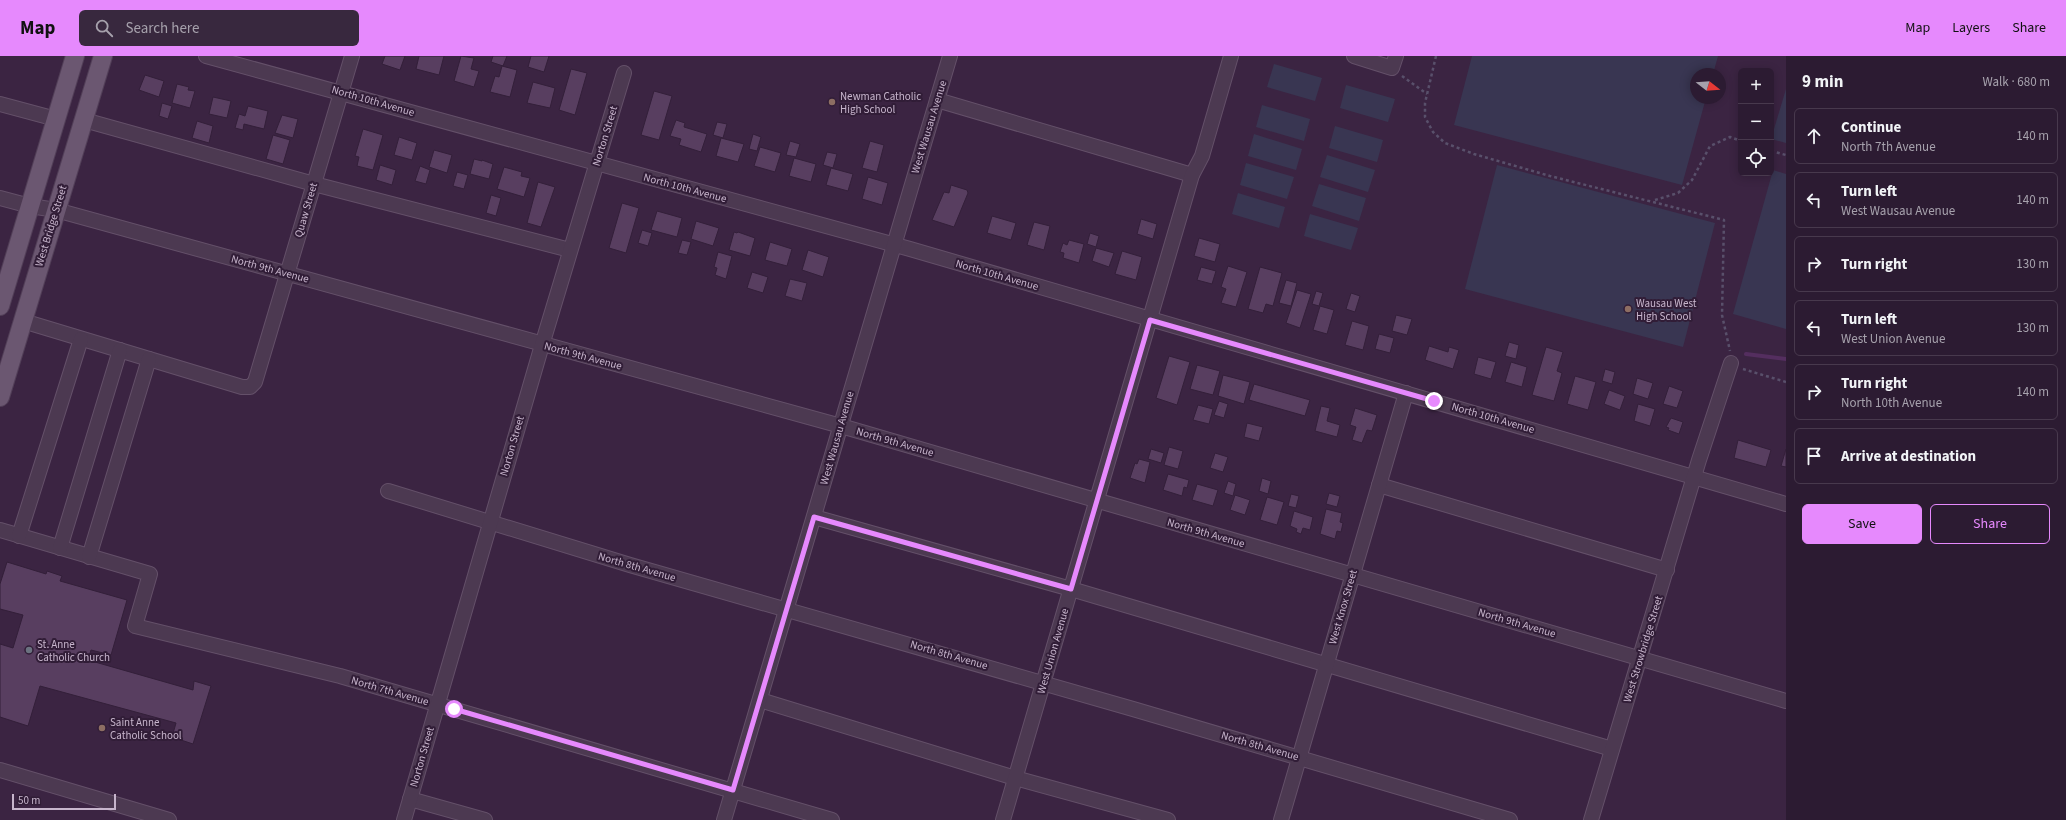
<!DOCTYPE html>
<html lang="en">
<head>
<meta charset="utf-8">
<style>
  :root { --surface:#2c1b32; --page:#38283e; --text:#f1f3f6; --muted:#a6a1ac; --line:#48394d; --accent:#e689fd }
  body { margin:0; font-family:"Source Sans 3",sans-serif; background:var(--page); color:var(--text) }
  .controls { position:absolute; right:12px; top:12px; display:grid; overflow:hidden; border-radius:6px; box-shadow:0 2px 10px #0003 }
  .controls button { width:36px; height:36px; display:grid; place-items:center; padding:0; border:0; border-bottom:1px solid var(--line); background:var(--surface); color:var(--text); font:20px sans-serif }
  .compass { position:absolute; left:1690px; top:12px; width:36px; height:36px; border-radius:50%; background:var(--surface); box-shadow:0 2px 10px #0003; rotate:107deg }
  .scale { position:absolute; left:12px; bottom:10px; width:104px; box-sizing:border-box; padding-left:4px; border:2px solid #c7b5cc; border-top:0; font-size:11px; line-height:14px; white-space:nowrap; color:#c7b5cc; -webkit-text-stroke:3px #311d37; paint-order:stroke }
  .stop { position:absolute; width:12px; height:12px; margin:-9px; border:3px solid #e689fd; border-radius:50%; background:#fff }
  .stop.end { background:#e689fd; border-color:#fff; box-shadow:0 1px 4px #0008 }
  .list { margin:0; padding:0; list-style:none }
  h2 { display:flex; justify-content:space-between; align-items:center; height:52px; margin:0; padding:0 16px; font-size:17px }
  h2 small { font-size:13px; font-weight:400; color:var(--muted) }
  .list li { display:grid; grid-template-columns:26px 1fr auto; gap:12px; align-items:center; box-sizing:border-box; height:56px; margin:0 8px 8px; padding:0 8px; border:1px solid var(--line); border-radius:6px }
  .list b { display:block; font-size:15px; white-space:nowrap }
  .list p { margin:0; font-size:13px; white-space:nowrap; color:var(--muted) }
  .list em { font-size:13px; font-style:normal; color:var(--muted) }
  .actions { display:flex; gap:8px; padding:12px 16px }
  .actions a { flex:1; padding:9px 0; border:1px solid var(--accent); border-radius:6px; text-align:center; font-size:14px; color:var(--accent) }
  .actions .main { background:var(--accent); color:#111 }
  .icon { flex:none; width:22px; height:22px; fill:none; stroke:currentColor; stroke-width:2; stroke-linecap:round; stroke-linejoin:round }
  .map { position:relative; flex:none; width:1786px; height:764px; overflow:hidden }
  header { display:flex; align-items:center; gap:24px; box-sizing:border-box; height:56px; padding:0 20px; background:var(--accent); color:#111 }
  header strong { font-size:19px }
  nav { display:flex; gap:22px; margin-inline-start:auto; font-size:14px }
  .search { width:280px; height:36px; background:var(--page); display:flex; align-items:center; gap:10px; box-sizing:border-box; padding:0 14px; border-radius:6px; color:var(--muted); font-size:15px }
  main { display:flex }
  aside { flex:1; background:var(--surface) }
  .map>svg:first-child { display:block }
  .green { fill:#393652 }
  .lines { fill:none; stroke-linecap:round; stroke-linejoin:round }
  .stream { stroke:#542e5f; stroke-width:4 }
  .building { fill:#583e60; stroke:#331f39 }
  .minor-casing { stroke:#645069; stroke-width:16 }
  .major-casing { stroke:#523f58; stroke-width:20 }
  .path { stroke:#59506b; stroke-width:2.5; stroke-dasharray:3 3; stroke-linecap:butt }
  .minor { stroke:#4c3951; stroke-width:14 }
  .major { stroke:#6b5771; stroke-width:18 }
  .route { stroke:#e689fd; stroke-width:5 }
  .education-dot { fill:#8d6e63; stroke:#311d37; stroke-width:1.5 }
  .worship-dot { fill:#6b7280; stroke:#311d37; stroke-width:1.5 }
  .labels { text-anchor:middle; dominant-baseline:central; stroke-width:4; stroke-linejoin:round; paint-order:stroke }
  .poi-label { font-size:11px; fill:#c7b5cc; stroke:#311d37; text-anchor:start }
  .street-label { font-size:11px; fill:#c7b5cc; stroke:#311d37 }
</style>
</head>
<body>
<header>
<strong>Map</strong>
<div class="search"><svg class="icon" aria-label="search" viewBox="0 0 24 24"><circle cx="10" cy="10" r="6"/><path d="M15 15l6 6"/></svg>Search here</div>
<nav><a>Map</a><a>Layers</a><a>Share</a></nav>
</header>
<main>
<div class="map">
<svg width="1786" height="764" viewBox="0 0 1786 764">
  <rect width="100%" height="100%" fill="#3b2442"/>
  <g class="green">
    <path d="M1472,0H1718L1713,18H1696V42H1706L1682,129L1454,69Z"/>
    <path d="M1274,8L1322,22L1315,45L1267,31Z"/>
    <path d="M1346,29L1395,43L1388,66L1340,52Z"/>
    <path d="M1786,33V87L1771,83Z"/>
    <path d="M1262,49L1310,63L1304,85L1256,71Z"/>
    <path d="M1335,70L1383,84L1377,106L1329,92Z"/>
    <path d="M1254,78L1302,93L1296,114L1248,100Z"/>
    <path d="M1327,99L1375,114L1368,136L1320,121Z"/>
    <path d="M1246,107L1294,121L1287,143L1240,129Z"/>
    <path d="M1497,109L1715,167L1683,291L1465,233Z"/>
    <path d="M1773,114L1786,118V273L1733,258Z"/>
    <path d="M1319,128L1366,142L1359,165L1312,150Z"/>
    <path d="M1238,137L1285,151L1279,172L1232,158Z"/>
    <path d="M1310,158L1358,172L1351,194L1304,180Z"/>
  </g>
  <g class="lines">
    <path class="stream" d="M1746,298L1786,303"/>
  </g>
  <g class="building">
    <path d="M385,0H405L400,14L382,8Z"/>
    <path d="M419,0H444L439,19L416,13Z"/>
    <path d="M461,0L474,2L471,13L479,15L474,31L454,25Z"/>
    <path d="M493,0H507L503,10L491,6Z"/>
    <path d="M531,0H549L544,16L528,11Z"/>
    <path d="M502,10L517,14L510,41L490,36L495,20L499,21Z"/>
    <path d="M571,13L587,17L575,59L559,54Z"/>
    <path d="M145,19L164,25L159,41L139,34Z"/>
    <path d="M533,26L555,32L550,52L527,47Z"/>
    <path d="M177,28L189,31L188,34L195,35L190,52L172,47Z"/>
    <path d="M654,35L672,40L659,84L641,79Z"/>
    <path d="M213,41L231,45L227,62L209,58Z"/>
    <path d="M162,47L172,50L168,63L159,60Z"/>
    <path d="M248,50L268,55L264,73L244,68L243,74L235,72L239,58L245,60Z"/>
    <path d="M282,59L298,63L293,82L275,77Z"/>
    <path d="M676,64L685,67L684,71L707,78L701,96L679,89L681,83L670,80Z"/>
    <path d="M197,65L213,70L209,87L192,82Z"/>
    <path d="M717,66L727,68L723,82L713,79Z"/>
    <path d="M363,73L383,79L373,114L357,110L359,101L355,100Z"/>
    <path d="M753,78L761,81L757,95L749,93Z"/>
    <path d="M273,79L290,84L283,108L266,103Z"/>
    <path d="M399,81L417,87L412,104L394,99Z"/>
    <path d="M721,82L744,88L738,106L716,100Z"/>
    <path d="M790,85L800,88L796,101L786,99Z"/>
    <path d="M870,85L884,89L877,116L862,112Z"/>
    <path d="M760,91L781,97L775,116L754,110Z"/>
    <path d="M434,94L452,99L447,117L429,111Z"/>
    <path d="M827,96L837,98L833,112L823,109Z"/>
    <path d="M794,102L816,108L811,126L789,120Z"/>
    <path d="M474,103L482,105V104L493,108L489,123L470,118Z"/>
    <path d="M380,109L396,114L392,129L376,124Z"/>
    <path d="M420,110L430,114L426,128L415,125Z"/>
    <path d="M504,111L522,116L521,120L530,122L524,141L497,133Z"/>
    <path d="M831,112L853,118L848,135L826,129Z"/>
    <path d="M457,116L468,119L464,133L453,130Z"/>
    <path d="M868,121L888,127L882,149L862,143Z"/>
    <path d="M538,126L555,131L541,171L527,167Z"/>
    <path d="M951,129L967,134L968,137L954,171L932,164L944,136L949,137Z"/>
    <path d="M491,139L501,142L496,160L486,157Z"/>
    <path d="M622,147L639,152L626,197L609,192Z"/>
    <path d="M657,155L682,162L677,181L651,174Z"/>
    <path d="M992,160L1016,167L1011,184L987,177Z"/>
    <path d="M1141,163L1157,168L1153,183L1137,178Z"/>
    <path d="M696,165L719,172L713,190L691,183Z"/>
    <path d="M1034,166L1050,170L1044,194L1027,189Z"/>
    <path d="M642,174L652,177L648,190L638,187Z"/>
    <path d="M734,176L737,177L738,176L755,182L750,200L729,194Z"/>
    <path d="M1090,177L1099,180L1096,191L1087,188Z"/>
    <path d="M1199,182L1220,188L1215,206L1194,200Z"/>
    <path d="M682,184L691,186L687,199L678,197Z"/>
    <path d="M1069,184L1084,188L1079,207L1063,202L1064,197L1060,196L1063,187L1067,189Z"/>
    <path d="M770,186L792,193L787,210L765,204Z"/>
    <path d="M1096,192L1114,197L1109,211L1092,205Z"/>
    <path d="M808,194L829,201L823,221L802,214Z"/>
    <path d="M1122,195L1142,201L1136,224L1115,218Z"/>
    <path d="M718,196L732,200L726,223L715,219L717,212L714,211Z"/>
    <path d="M1228,210L1247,216L1236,251L1221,247L1226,233L1221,231Z"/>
    <path d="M1201,211L1216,215L1212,228L1197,224Z"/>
    <path d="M1260,211L1282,217L1273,250L1266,248L1263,257L1248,253Z"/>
    <path d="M752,216L768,221L763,237L747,232Z"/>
    <path d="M790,223L807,227L802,245L785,240Z"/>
    <path d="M1286,224L1297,227L1291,250L1279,247Z"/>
    <path d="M1297,234L1311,238L1300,272L1286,267Z"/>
    <path d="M1316,235L1323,237L1319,250L1312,248Z"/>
    <path d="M1351,237L1360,240L1355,256L1346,253Z"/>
    <path d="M1320,250L1334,254L1327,278L1313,274Z"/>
    <path d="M1396,259L1412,263L1407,279L1392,275Z"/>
    <path d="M1352,265L1369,270L1363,294L1345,289Z"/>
    <path d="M1379,278L1394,282L1390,297L1375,293Z"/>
    <path d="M1509,286L1519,289L1516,303L1505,300Z"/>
    <path d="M1429,290L1448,296L1449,291L1459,294L1453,313L1425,304Z"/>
    <path d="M1546,291L1563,296L1557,315L1562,317L1554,345L1532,339Z"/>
    <path d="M1169,300L1190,306L1177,349L1156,342Z"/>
    <path d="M1478,301L1496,306L1491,323L1474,318Z"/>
    <path d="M1511,306L1527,311L1522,331L1505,326Z"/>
    <path d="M1197,309L1220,315L1213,339L1190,333Z"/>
    <path d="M1605,313L1615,316L1612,328L1602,325Z"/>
    <path d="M1223,319L1250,326L1244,348L1218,340Z"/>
    <path d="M1575,320L1596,326L1588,354L1567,348Z"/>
    <path d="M1637,322L1653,327L1648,343L1633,338Z"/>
    <path d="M1254,328L1310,344L1305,360L1249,344Z"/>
    <path d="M1669,330L1683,335L1677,352L1663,348Z"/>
    <path d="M1609,334L1625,340L1620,354L1604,348Z"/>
    <path d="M1219,345L1228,348L1224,362L1214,359Z"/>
    <path d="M1638,348L1655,353L1650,370L1634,365Z"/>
    <path d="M1198,349L1213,353L1209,368L1193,364Z"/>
    <path d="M1321,350L1330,352L1327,365L1340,369L1337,381L1315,375Z"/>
    <path d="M1355,352L1377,359L1372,375L1367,374L1362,387L1352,384L1356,371L1350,369Z"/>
    <path d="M1671,362L1683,366L1679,378L1668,374L1669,372L1666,371Z"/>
    <path d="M1247,367L1263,371L1259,385L1244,381Z"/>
    <path d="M1738,384L1771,394L1766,411L1734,402Z"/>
    <path d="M1169,391L1183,395L1178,413L1164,409Z"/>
    <path d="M1151,393L1164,397L1161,407L1148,403Z"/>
    <path d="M1786,393V411L1781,410Z"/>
    <path d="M1215,397L1228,401L1223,416L1210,412Z"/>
    <path d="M1139,403L1150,406L1145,427L1130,422L1135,407L1137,408Z"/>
    <path d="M1168,418L1189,424L1187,432L1184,431L1182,440L1163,434Z"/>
    <path d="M1262,422L1271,425L1268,438L1259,435Z"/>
    <path d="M1228,425L1236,428L1233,440L1224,437Z"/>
    <path d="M1197,428L1218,434L1213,450L1192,444Z"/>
    <path d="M1329,437L1340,440L1337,451L1326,448Z"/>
    <path d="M1291,438L1299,440L1296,452L1288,450Z"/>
    <path d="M1235,439L1250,444L1245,459L1230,454Z"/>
    <path d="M1267,441L1284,446L1277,469L1260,464Z"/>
    <path d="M1326,453L1342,457L1340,466L1343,467L1341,476L1337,475L1335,483L1320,478Z"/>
    <path d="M1294,455L1313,461L1310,474L1303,472L1301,478L1296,476L1297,473L1290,470Z"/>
    <path d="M7,506L46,518L47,515L62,520L60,525L127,544L111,599L91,594L88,604L193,634L194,625L211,630L193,688L172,681L176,667L40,630L28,670L0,661V588L13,592L23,559L0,553V528Z"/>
  </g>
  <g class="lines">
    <g class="minor-casing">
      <g id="minor">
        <path d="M206,0L910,193L1786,448"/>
        <path d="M1354,0L1392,12L1396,0"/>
        <path d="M937,44L1192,119"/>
        <path d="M0,48L56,63"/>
        <path d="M84,64L314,128L570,194"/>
        <path d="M0,142L30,150L56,154L841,370L1786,645"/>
        <path d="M23,265L242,331H250L255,326L352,0"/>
        <path d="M1379,429L1667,514"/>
        <path d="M388,435L630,509L1133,653L1510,764"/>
        <path d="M814,461L1071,533L1612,693"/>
        <path d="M0,474L150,518L135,570L340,620L832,764"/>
        <path d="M19,480L81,283"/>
        <path d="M60,492L120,294"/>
        <path d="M89,501L149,303"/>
        <path d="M760,644L1015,722L1168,764"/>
        <path d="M0,714L169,764"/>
        <path d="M410,743L485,764"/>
        <path d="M404,764L542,289L624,17"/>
        <path d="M724,764L950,0"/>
        <path d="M1003,764L1192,119L1202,100L1231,0"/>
        <path d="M1281,764L1406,337"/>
        <path d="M1591,764L1699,404L1731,307"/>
      </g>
    </g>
    <g class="major-casing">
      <g id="major">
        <path d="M0,250L75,0"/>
        <path d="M0,341L103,0"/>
      </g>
    </g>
    <g class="path">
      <path d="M1436,0L1425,47V61L1433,76L1445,87L1474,98L1550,120L1724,164L1722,259L1730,295"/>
      <path d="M1402,20L1427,38"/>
      <path d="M1771,95L1786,99"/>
      <path d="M1655,144L1678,137L1692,124L1710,90L1730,81L1741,85"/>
      <path d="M1743,313L1786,326"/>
    </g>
    <use href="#minor" class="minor"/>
    <use href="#major" class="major"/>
  </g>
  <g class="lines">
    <path class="route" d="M454,653L733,734L814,461L1071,533L1150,264L1434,345"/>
  </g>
  <g class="education-dot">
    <circle cx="832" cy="46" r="4"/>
    <circle cx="1628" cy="253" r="4"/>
    <circle cx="102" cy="672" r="4"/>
  </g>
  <circle class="worship-dot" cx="29" cy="594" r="4"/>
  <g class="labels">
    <g class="poi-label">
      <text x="840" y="40">Newman Catholic<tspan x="840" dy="13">High School</tspan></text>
      <text x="1636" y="247">Wausau West<tspan x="1636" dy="13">High School</tspan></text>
      <text x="37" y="588">St. Anne<tspan x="37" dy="13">Catholic Church</tspan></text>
      <text x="110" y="666">Saint Anne<tspan x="110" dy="13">Catholic School</tspan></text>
    </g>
    <g class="street-label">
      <text transform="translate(373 45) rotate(16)">North 10th Avenue</text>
      <text transform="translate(929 71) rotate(-73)">West Wausau Avenue</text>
      <text transform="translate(605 80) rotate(-73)">Norton Street</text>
      <text transform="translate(685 132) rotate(15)">North 10th Avenue</text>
      <text transform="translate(306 154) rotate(-74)">Quaw Street</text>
      <text transform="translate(51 170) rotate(-73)">West Bridge Street</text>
      <text transform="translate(270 213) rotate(15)">North 9th Avenue</text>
      <text transform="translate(997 219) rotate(16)">North 10th Avenue</text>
      <text transform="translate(583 300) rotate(15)">North 9th Avenue</text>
      <text transform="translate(1493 362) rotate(16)">North 10th Avenue</text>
      <text transform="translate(837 382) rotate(-74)">West Wausau Avenue</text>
      <text transform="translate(895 386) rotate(16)">North 9th Avenue</text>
      <text transform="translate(512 390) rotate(-74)">Norton Street</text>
      <text transform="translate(1206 477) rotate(16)">North 9th Avenue</text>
      <text transform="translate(637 511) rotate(16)">North 8th Avenue</text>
      <text transform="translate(1343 551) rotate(-74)">West Knox Street</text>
      <text transform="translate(1517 567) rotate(16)">North 9th Avenue</text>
      <text transform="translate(1643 593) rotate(-73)">West Strowbridge Street</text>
      <text transform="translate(1053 595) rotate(-74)">West Union Avenue</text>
      <text transform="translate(949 599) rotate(16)">North 8th Avenue</text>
      <text transform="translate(390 635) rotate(16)">North 7th Avenue</text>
      <text transform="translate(1260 690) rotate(16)">North 8th Avenue</text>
      <text transform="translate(422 701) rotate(-74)">Norton Street</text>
    </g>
  </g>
</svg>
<div class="controls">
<button>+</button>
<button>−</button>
<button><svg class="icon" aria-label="locate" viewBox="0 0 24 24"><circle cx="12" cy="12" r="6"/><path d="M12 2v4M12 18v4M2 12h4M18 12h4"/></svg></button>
</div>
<svg class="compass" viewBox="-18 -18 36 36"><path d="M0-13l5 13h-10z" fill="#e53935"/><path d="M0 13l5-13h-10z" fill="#a6a1ac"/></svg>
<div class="scale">50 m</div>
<div class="stop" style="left:454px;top:653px"></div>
<div class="stop end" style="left:1434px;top:345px"></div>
</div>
<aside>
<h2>9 min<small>Walk · 680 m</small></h2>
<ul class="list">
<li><svg class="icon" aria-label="ahead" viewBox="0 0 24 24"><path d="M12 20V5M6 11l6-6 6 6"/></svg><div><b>Continue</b><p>North 7th Avenue</p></div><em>140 m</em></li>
<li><svg class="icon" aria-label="left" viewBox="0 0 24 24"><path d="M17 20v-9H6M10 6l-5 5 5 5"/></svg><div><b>Turn left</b><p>West Wausau Avenue</p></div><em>140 m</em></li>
<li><svg class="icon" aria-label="right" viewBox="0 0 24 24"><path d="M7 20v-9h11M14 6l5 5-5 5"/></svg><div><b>Turn right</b></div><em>130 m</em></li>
<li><svg class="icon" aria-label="left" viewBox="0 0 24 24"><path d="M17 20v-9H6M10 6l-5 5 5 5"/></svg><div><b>Turn left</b><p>West Union Avenue</p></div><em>130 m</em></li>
<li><svg class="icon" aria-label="right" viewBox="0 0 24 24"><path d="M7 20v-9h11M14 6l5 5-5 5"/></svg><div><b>Turn right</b><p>North 10th Avenue</p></div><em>140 m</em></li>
<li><svg class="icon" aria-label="arrive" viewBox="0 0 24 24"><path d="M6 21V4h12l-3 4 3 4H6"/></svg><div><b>Arrive at destination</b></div></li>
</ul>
<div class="actions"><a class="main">Save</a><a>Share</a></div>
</aside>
</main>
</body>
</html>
